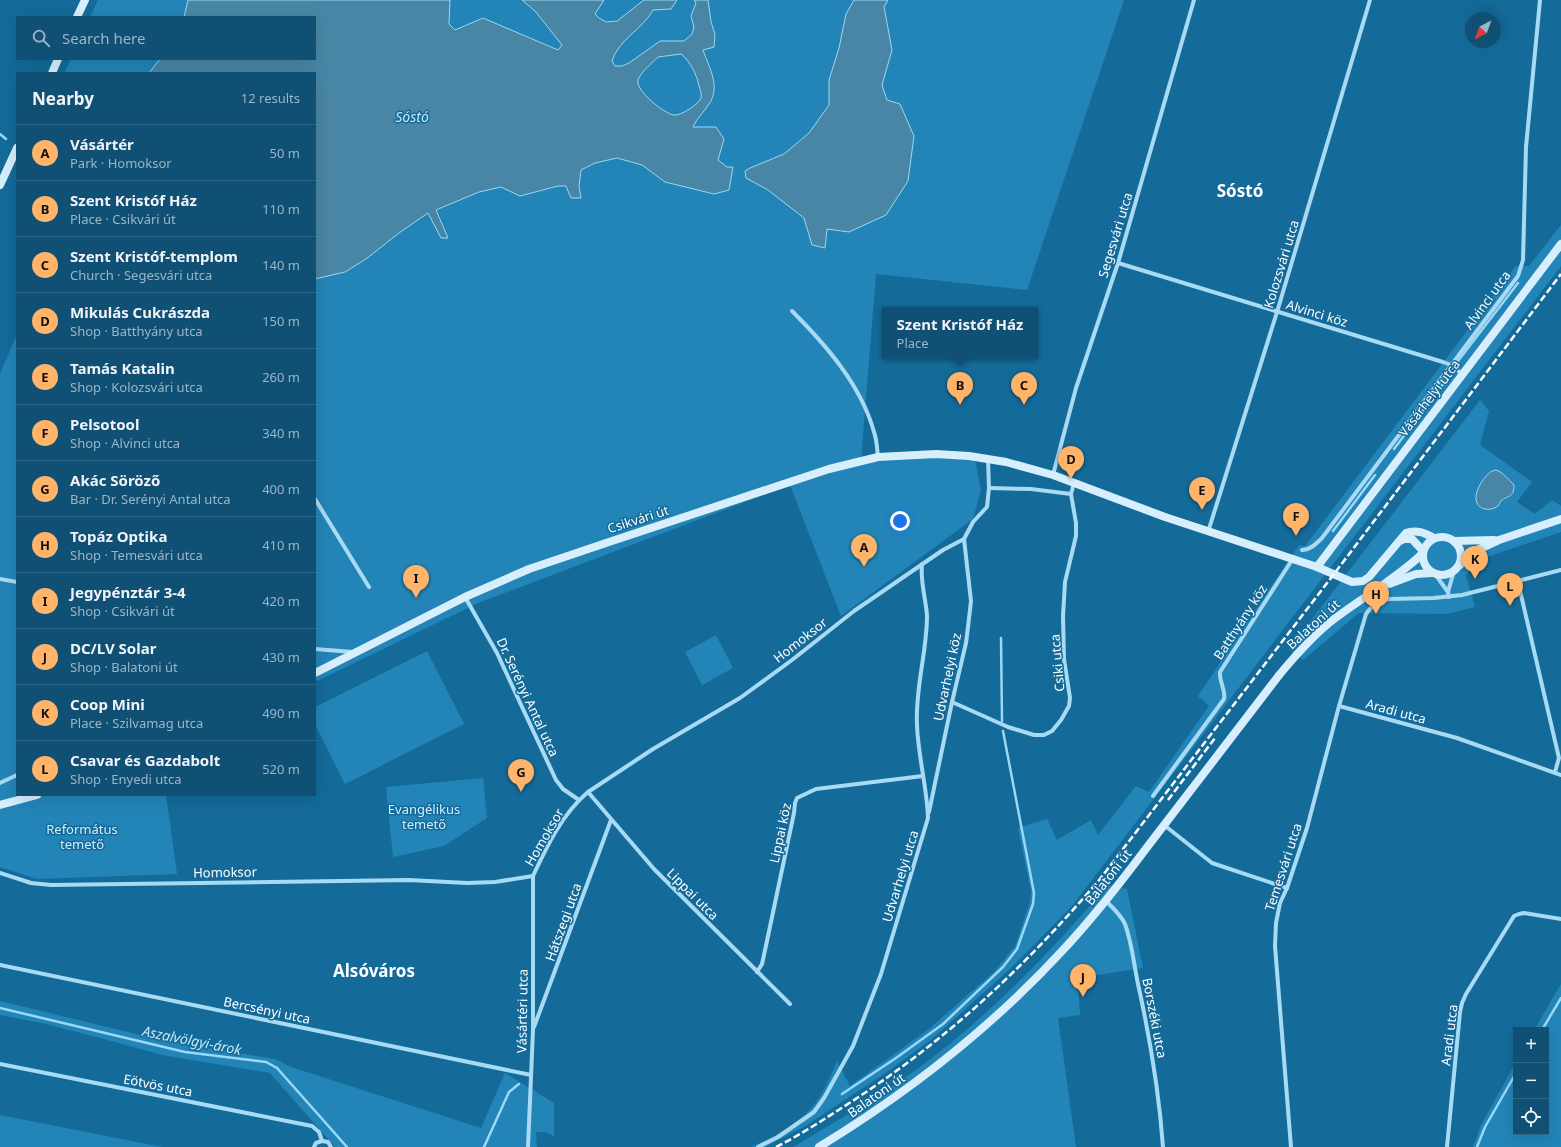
<!DOCTYPE html>
<html lang="en">
<head>
<meta charset="utf-8">
<style>
  :root { --surface:#0f5074; --page:#185779; --text:#f1f3f6; --muted:#9bb5c5; --line:#2f6786; --accent:#ffb46a }
  body { margin:0; font-family:"Noto Sans",sans-serif; background:var(--page); color:var(--text) }
  .controls { position:absolute; right:12px; bottom:12px; display:grid; overflow:hidden; border-radius:0px; box-shadow:0 4px 16px #0002 }
  .controls button { width:36px; height:36px; display:grid; place-items:center; padding:0; border:0; border-bottom:1px solid var(--line); background:var(--surface); color:var(--text); font:20px sans-serif }
  .compass { position:absolute; left:1465px; top:12px; width:36px; height:36px; border-radius:50%; background:var(--surface); box-shadow:0 4px 16px #0002; rotate:221deg }
  .you { position:absolute; left:900px; top:521px; width:14px; height:14px; margin:-10px; border:3px solid #fff; border-radius:50%; background:#1a73e8; box-shadow:0 0 0 6px #1a73e833 }
  .badge { display:grid; place-items:center; width:26px; height:26px; border-radius:50%; background:var(--accent); color:#111; font-size:13px; font-weight:700 }
  .pin { position:absolute; translate:-50% -33px; filter:drop-shadow(0 1px 2px #0008) }
  .pin::after { content:''; position:absolute; top:21px; width:14px; height:12px; background:inherit; clip-path:polygon(0 0,100% 0,50% 100%) }
  .popup { position:absolute; left:882px; top:307px; width:156px; height:52px; box-sizing:border-box; display:grid; place-content:center; border-radius:0px; background:var(--surface); filter:drop-shadow(0 1px 3px #0005); font-size:13px; white-space:nowrap; color:var(--muted) }
  .popup b { font-size:15px; color:var(--text) }
  .popup::after { content:''; position:absolute; left:50%; top:100%; margin-left:-8px; border:8px solid transparent; border-top-color:var(--surface) }
  .list { margin:0; padding:0; list-style:none }
  h2 { display:flex; justify-content:space-between; align-items:center; height:52px; margin:0; padding:0 16px; font-size:17px }
  h2 small { font-size:13px; font-weight:400; color:var(--muted) }
  .list li { display:grid; grid-template-columns:26px 1fr auto; gap:12px; align-items:center; box-sizing:border-box; height:56px; padding:0 16px; border-top:1px solid var(--line) }
  .list b { display:block; font-size:15px; white-space:nowrap }
  .list p { margin:0; font-size:13px; white-space:nowrap; color:var(--muted) }
  .list em { font-size:13px; font-style:normal; color:var(--muted) }
  .icon { flex:none; width:22px; height:22px; fill:none; stroke:currentColor; stroke-width:2; stroke-linecap:round; stroke-linejoin:round }
  .map { position:relative; flex:none; width:1561px; height:1147px; overflow:hidden }
  .search { position:absolute; background:var(--surface); box-shadow:0 4px 16px #0002; left:16px; top:16px; width:300px; height:44px; display:flex; align-items:center; gap:10px; box-sizing:border-box; padding:0 14px; border-radius:0px; color:var(--muted); font-size:15px }
  .panel { position:absolute; background:var(--surface); box-shadow:0 4px 16px #0002; left:16px; top:72px; width:300px; height:724px; border-radius:0px }
  .map>svg:first-child { display:block }
  .green { fill:#2385b7 }
  .water { fill:#4986a5; stroke:#9ad8f6; fill-rule:evenodd }
  .lines { fill:none; stroke-linecap:round; stroke-linejoin:round }
  .stream { stroke:#9ad8f6; stroke-width:2.5 }
  .street { stroke:#a8daf3; stroke-width:4 }
  .secondary { stroke:#d7effd; stroke-width:8 }
  .rail { stroke:#fff; stroke-width:2.5; stroke-dasharray:7 3; stroke-linecap:butt }
  .labels { text-anchor:middle; dominant-baseline:central; stroke-width:3; stroke-linejoin:round; paint-order:stroke }
  .street-label { font-size:13px; fill:#fff; stroke:#146b9a }
  .park-label { font-size:13px; fill:#d0eefd; stroke:#146b9a }
  .water-label { font-size:14px; font-style:italic; fill:#c3e9fa; stroke:#146b9a }
  .district-label { font-size:17px; font-weight:bold; fill:#fff; stroke:#146b9a }
</style>
</head>
<body>
<div class="map">
<svg width="1561" height="1147" viewBox="0 0 1561 1147">
  <rect width="100%" height="100%" fill="#146b9a"/>
  <g class="green">
    <path d="M98,0H188L184,17H90Z"/>
    <path d="M450,0H522L535,11L563,45L559,50L553,49L483,18L455,30L449,24Z"/>
    <path d="M604,0H644C632,12 609,32 595,14Z"/>
    <path d="M677,0H694L696,2L691,16L694,27L692,34L684,41H660L629,63L622,66H615L612,61C619,39 642,30 653,10L671,9Z"/>
    <path d="M708,0H1124L1027,290L876,274L861,460L974,455L981,490L973,519L841,616L790,485L478,603L315,682V279L345,272L366,259L399,233L428,213L441,238H448L436,210L479,192L501,187L520,196L558,186H566L571,198H581L579,186L581,170L595,163L617,158L642,165L665,182L733,167H727L718,160L724,139L716,127L693,128L697,118L710,103L703,49L714,47L715,34L711,22Z"/>
    <path d="M681,54C690,60 696,74 699,85C700,88 702,94 702,97C700,104 679,117 672,115C663,112 634,90 638,80C641,73 653,62 658,57Z"/>
    <path d="M71,59H160V60L149,73H64Z"/>
    <path d="M1561,225V266L1072,906L1009,970L932,1039L887,1072L807,1125L765,1147H751C772,1139 803,1121 816,1102C825,1090 831,1075 837,1061L850,1086L930,1028L994,972L1015,946L1030,902L1031,891L1018,828L1047,819L1057,840L1091,820L1098,835L1136,786L1149,792L1209,706L1198,696L1299,545L1305,546L1516,266H1529Z"/>
    <path d="M17,334V795H166L177,874L37,879L0,867V374Z"/>
    <path d="M1480,400L1489,411L1480,445L1532,482L1517,502L1535,514L1552,500L1561,506V532L1478,560L1472,567L1466,576L1475,607L1447,614L1359,613L1303,660L1289,649Z"/>
    <path d="M716,635L733,668L702,685L685,652Z"/>
    <path d="M427,651L464,724L345,784L315,724V707Z"/>
    <path d="M483,778L487,818L444,846L393,857L386,787Z"/>
    <path d="M1108,885L1127,889L1143,968L1078,978L1080,1015L1058,1018L1076,1147H793C835,1122 877,1098 916,1070C988,1017 1050,953 1108,885Z"/>
    <path d="M1561,984V1147H1473L1481,1125L1516,1062V1132H1546V1030H1534Z"/>
    <path d="M0,1001L144,1036L201,1047L275,1059L291,1067L481,1128L505,1073L554,1103V1136L545,1132H536L537,1147H335L270,1073L162,1055L104,1039L46,1024L0,1015Z"/>
    <path d="M0,1115L162,1147H0Z"/>
  </g>
  <g class="water">
    <path d="M188,0H450L449,24L455,30L483,18L558,50L562,45L535,11L522,0H604L595,14L599,18L606,22L617,21L644,0H677L671,9L653,10C642,30 619,39 612,61L615,66H622L629,63L660,41H684L692,34L694,27L691,16L696,3L694,0H708L711,22L715,34L714,47L703,50C709,67 721,87 709,104C704,112 697,118 693,127H716L724,139L718,160L727,167H733L729,190L714,194L665,182L642,165L617,158L595,163L581,170L579,186L581,198H571L566,186H558L520,196L501,187L479,192L436,210L448,238H441L428,213L399,233L366,259L345,272L315,279V73H149L160,59H315V17H184ZM681,54C690,61 697,75 699,86C700,89 702,94 701,98C699,104 681,116 674,115C664,114 635,90 638,80C640,73 653,62 658,57Z"/>
    <path d="M854,0H888L884,7L892,50L882,85L887,100L900,104L914,136L908,181L886,215L849,232L827,229L825,248L812,245L804,218L768,190L746,178L745,171L750,168L784,154L809,133L829,105V80L839,48L846,14Z"/>
    <path d="M1496,470C1503,472 1509,480 1514,485C1514,499 1507,495 1501,501C1500,502 1499,505 1498,506C1490,512 1477,510 1476,499C1475,490 1486,471 1496,470Z"/>
  </g>
  <g class="lines">
    <g class="stream">
      <path d="M0,134L6,139"/>
      <path d="M1458,361L1518,283"/>
      <path d="M1394,449L1452,372"/>
      <path d="M1333,531L1375,475"/>
      <path d="M1001,638L1002,721"/>
      <path d="M0,1008L185,1052L266,1062L277,1068L347,1147"/>
      <path d="M1542,1030L1561,998"/>
      <path d="M842,1094L896,1058L943,1024L1003,967L1017,949L1033,904L1034,893L1003,731"/>
      <path d="M484,1147L509,1092L519,1084"/>
      <path d="M1477,1147L1485,1127L1516,1073"/>
    </g>
    <g class="street">
      <path d="M1118,263L1443,362L1451,365L1462,374"/>
      <path d="M792,311C826,345 861,385 874,432C877,440 877,449 878,457"/>
      <path d="M1053,475L1076,388L1118,263L1194,0"/>
      <path d="M989,488L1031,489L1071,494"/>
      <path d="M315,499L369,587"/>
      <path d="M1208,532L1277,312L1370,0"/>
      <path d="M1302,550C1310,550 1316,544 1322,538L1518,276L1523,260L1526,147L1540,0"/>
      <path d="M1435,574L1448,592L1449,597"/>
      <path d="M0,579L17,582"/>
      <path d="M1518,582L1559,758L1555,772"/>
      <path d="M1448,592L1454,571"/>
      <path d="M465,597L497,653L556,780L563,789L579,800"/>
      <path d="M315,649L353,652"/>
      <path d="M952,702L1008,727L1034,735H1044L1052,731L1061,720L1069,706L1070,698L1064,659L1063,616L1065,582L1076,536V523L1071,494L1074,483"/>
      <path d="M1339,706L1457,738L1561,775"/>
      <path d="M0,783L17,775"/>
      <path d="M588,792L654,869L790,1004"/>
      <path d="M1153,796L1224,699C1226,690 1219,682 1220,672L1292,560"/>
      <path d="M929,812L952,702L966,643L968,627L971,601L964,539"/>
      <path d="M1164,825L1212,863L1287,888"/>
      <path d="M0,873L31,883L51,885L409,880L467,883L495,882L533,876"/>
      <path d="M533,876C547,846 562,814 588,792L653,749L740,698L792,660L854,611L943,550L964,539L973,522L987,507L989,488L988,459"/>
      <path d="M1106,901C1113,908 1121,915 1125,924C1132,943 1134,965 1138,984C1150,1038 1159,1092 1163,1147"/>
      <path d="M0,965L531,1075"/>
      <path d="M757,972L762,964L764,955L794,813L795,803L797,798L816,789L923,776"/>
      <path d="M534,1027L611,820"/>
      <path d="M0,1064L312,1126L319,1132L322,1141"/>
      <path d="M314,1147L316,1143L322,1141L328,1142L331,1147"/>
      <path d="M528,1147L533,1030V876"/>
      <path d="M758,1147L778,1137L814,1112L824,1098L853,1046L881,974L928,818C927,787 918,756 917,725C915,688 927,652 927,616C926,599 920,582 922,564"/>
      <path d="M1291,1147L1275,946L1276,923L1280,903L1287,888L1307,828L1339,706L1366,614C1372,605 1378,601 1389,599L1434,598L1462,595L1561,570"/>
      <path d="M1447,1147L1460,1012L1462,1003L1466,994L1514,916L1519,914L1524,913L1561,919"/>
    </g>
    <g class="secondary">
      <path d="M77,17L85,0"/>
      <path d="M52,73L58,59"/>
      <path d="M0,185L17,148"/>
      <circle cx="1442" cy="556" r="19"/>
      <path d="M1400,541L1404,539H1412L1423,551"/>
      <path d="M1454,541L1494,540"/>
      <path d="M1460,565L1473,552L1499,540L1561,519"/>
      <path d="M1317,567L1561,244"/>
      <path d="M1389,584L1416,574L1432,573"/>
      <path d="M315,673L465,597L529,569L606,543L829,469L878,457L936,454L969,456L1006,462L1053,475L1165,517L1317,567L1352,582L1363,581L1369,577L1406,533C1416,529 1425,533 1434,538"/>
      <path d="M0,805L37,795"/>
      <path d="M819,1147C909,1092 992,1027 1063,950C1094,917 1121,882 1148,846C1192,789 1236,731 1280,674C1295,656 1311,638 1329,623C1359,599 1394,581 1422,554"/>
    </g>
    <g class="rail">
      <path d="M1168,800L1215,738"/>
      <path d="M776,1147C802,1134 826,1118 851,1102C948,1039 1025,967 1100,879L1334,574L1561,274"/>
    </g>
  </g>
  <g class="labels">
    <g class="street-label">
      <text transform="translate(1115 235) rotate(-73)">Segesvári utca</text>
      <text transform="translate(1281 264) rotate(-73)">Kolozsvári utca</text>
      <text transform="translate(1487 300) rotate(-54)">Alvinci utca</text>
      <text transform="translate(1317 313) rotate(17)">Alvinci köz</text>
      <text transform="translate(1429 398) rotate(-53)">Vásárhelyi utca</text>
      <text transform="translate(638 519) rotate(-18)">Csikvári út</text>
      <text transform="translate(1240 622) rotate(-57)">Batthyány köz</text>
      <text transform="translate(1313 624) rotate(-42)">Balatoni út</text>
      <text transform="translate(800 640) rotate(-38)">Homoksor</text>
      <text transform="translate(1057 663) rotate(-95)">Csiki utca</text>
      <text transform="translate(947 677) rotate(-78)">Udvarhelyi köz</text>
      <text transform="translate(528 697) rotate(65)">Dr. Serényi Antal utca</text>
      <text transform="translate(1396 711) rotate(15)">Aradi utca</text>
      <text transform="translate(780 833) rotate(-78)">Lippai köz</text>
      <text transform="translate(544 837) rotate(-60)">Homoksor</text>
      <text transform="translate(1283 867) rotate(-72)">Temesvári utca</text>
      <text transform="translate(225 872) rotate(-1)">Homoksor</text>
      <text transform="translate(900 876) rotate(-73)">Udvarhelyi utca</text>
      <text transform="translate(1108 877) rotate(-52)">Balatoni út</text>
      <text transform="translate(693 894) rotate(45)">Lippai utca</text>
      <text transform="translate(563 922) rotate(-70)">Hátszegi utca</text>
      <text transform="translate(267 1010) rotate(12)">Bercsényi utca</text>
      <text transform="translate(522 1011) rotate(-89)">Vásártéri utca</text>
      <text transform="translate(1155 1018) rotate(79)">Borszéki utca</text>
      <text transform="translate(1449 1035) rotate(-83)">Aradi utca</text>
      <text transform="translate(158 1085) rotate(11)">Eötvös utca</text>
      <text transform="translate(876 1095) rotate(-35)">Balatoni út</text>
    </g>
    <g class="park-label">
      <text x="424" y="809">Evangélikus<tspan x="424" dy="15">temető</tspan></text>
      <text x="82" y="829">Református<tspan x="82" dy="15">temető</tspan></text>
    </g>
    <g class="water-label">
      <text x="412" y="116">Sóstó</text>
      <text transform="translate(192 1040) rotate(11)">Aszalvölgyi-árok</text>
    </g>
    <g class="district-label">
      <text x="1240" y="190">Sóstó</text>
      <text x="374" y="970">Alsóváros</text>
    </g>
  </g>
</svg>
<div class="controls">
<button>+</button>
<button>−</button>
<button><svg class="icon" aria-label="locate" viewBox="0 0 24 24"><circle cx="12" cy="12" r="6"/><path d="M12 2v4M12 18v4M2 12h4M18 12h4"/></svg></button>
</div>
<svg class="compass" viewBox="-18 -18 36 36"><path d="M0-13l5 13h-10z" fill="#e53935"/><path d="M0 13l5-13h-10z" fill="#9bb5c5"/></svg>
<div class="you"></div>
<div class="pin badge" style="left:864px;top:567px">A</div>
<div class="pin badge" style="left:960px;top:405px">B</div>
<div class="popup"><b>Szent Kristóf Ház</b>Place</div>
<div class="pin badge" style="left:1024px;top:405px">C</div>
<div class="pin badge" style="left:1071px;top:479px">D</div>
<div class="pin badge" style="left:1202px;top:510px">E</div>
<div class="pin badge" style="left:1296px;top:536px">F</div>
<div class="pin badge" style="left:521px;top:792px">G</div>
<div class="pin badge" style="left:1376px;top:614px">H</div>
<div class="pin badge" style="left:416px;top:598px">I</div>
<div class="pin badge" style="left:1083px;top:997px">J</div>
<div class="pin badge" style="left:1475px;top:579px">K</div>
<div class="pin badge" style="left:1510px;top:606px">L</div>
<div class="search"><svg class="icon" aria-label="search" viewBox="0 0 24 24"><circle cx="10" cy="10" r="6"/><path d="M15 15l6 6"/></svg>Search here</div>
<section class="panel">
<h2>Nearby<small>12 results</small></h2>
<ul class="list">
<li><span class="badge">A</span><div><b>Vásártér</b><p>Park · Homoksor</p></div><em>50 m</em></li>
<li><span class="badge">B</span><div><b>Szent Kristóf Ház</b><p>Place · Csikvári út</p></div><em>110 m</em></li>
<li><span class="badge">C</span><div><b>Szent Kristóf-templom</b><p>Church · Segesvári utca</p></div><em>140 m</em></li>
<li><span class="badge">D</span><div><b>Mikulás Cukrászda</b><p>Shop · Batthyány utca</p></div><em>150 m</em></li>
<li><span class="badge">E</span><div><b>Tamás Katalin</b><p>Shop · Kolozsvári utca</p></div><em>260 m</em></li>
<li><span class="badge">F</span><div><b>Pelsotool</b><p>Shop · Alvinci utca</p></div><em>340 m</em></li>
<li><span class="badge">G</span><div><b>Akác Söröző</b><p>Bar · Dr. Serényi Antal utca</p></div><em>400 m</em></li>
<li><span class="badge">H</span><div><b>Topáz Optika</b><p>Shop · Temesvári utca</p></div><em>410 m</em></li>
<li><span class="badge">I</span><div><b>Jegypénztár 3-4</b><p>Shop · Csikvári út</p></div><em>420 m</em></li>
<li><span class="badge">J</span><div><b>DC/LV Solar</b><p>Shop · Balatoni út</p></div><em>430 m</em></li>
<li><span class="badge">K</span><div><b>Coop Mini</b><p>Place · Szilvamag utca</p></div><em>490 m</em></li>
<li><span class="badge">L</span><div><b>Csavar és Gazdabolt</b><p>Shop · Enyedi utca</p></div><em>520 m</em></li>
</ul>
</section>
</div>
</body>
</html>
